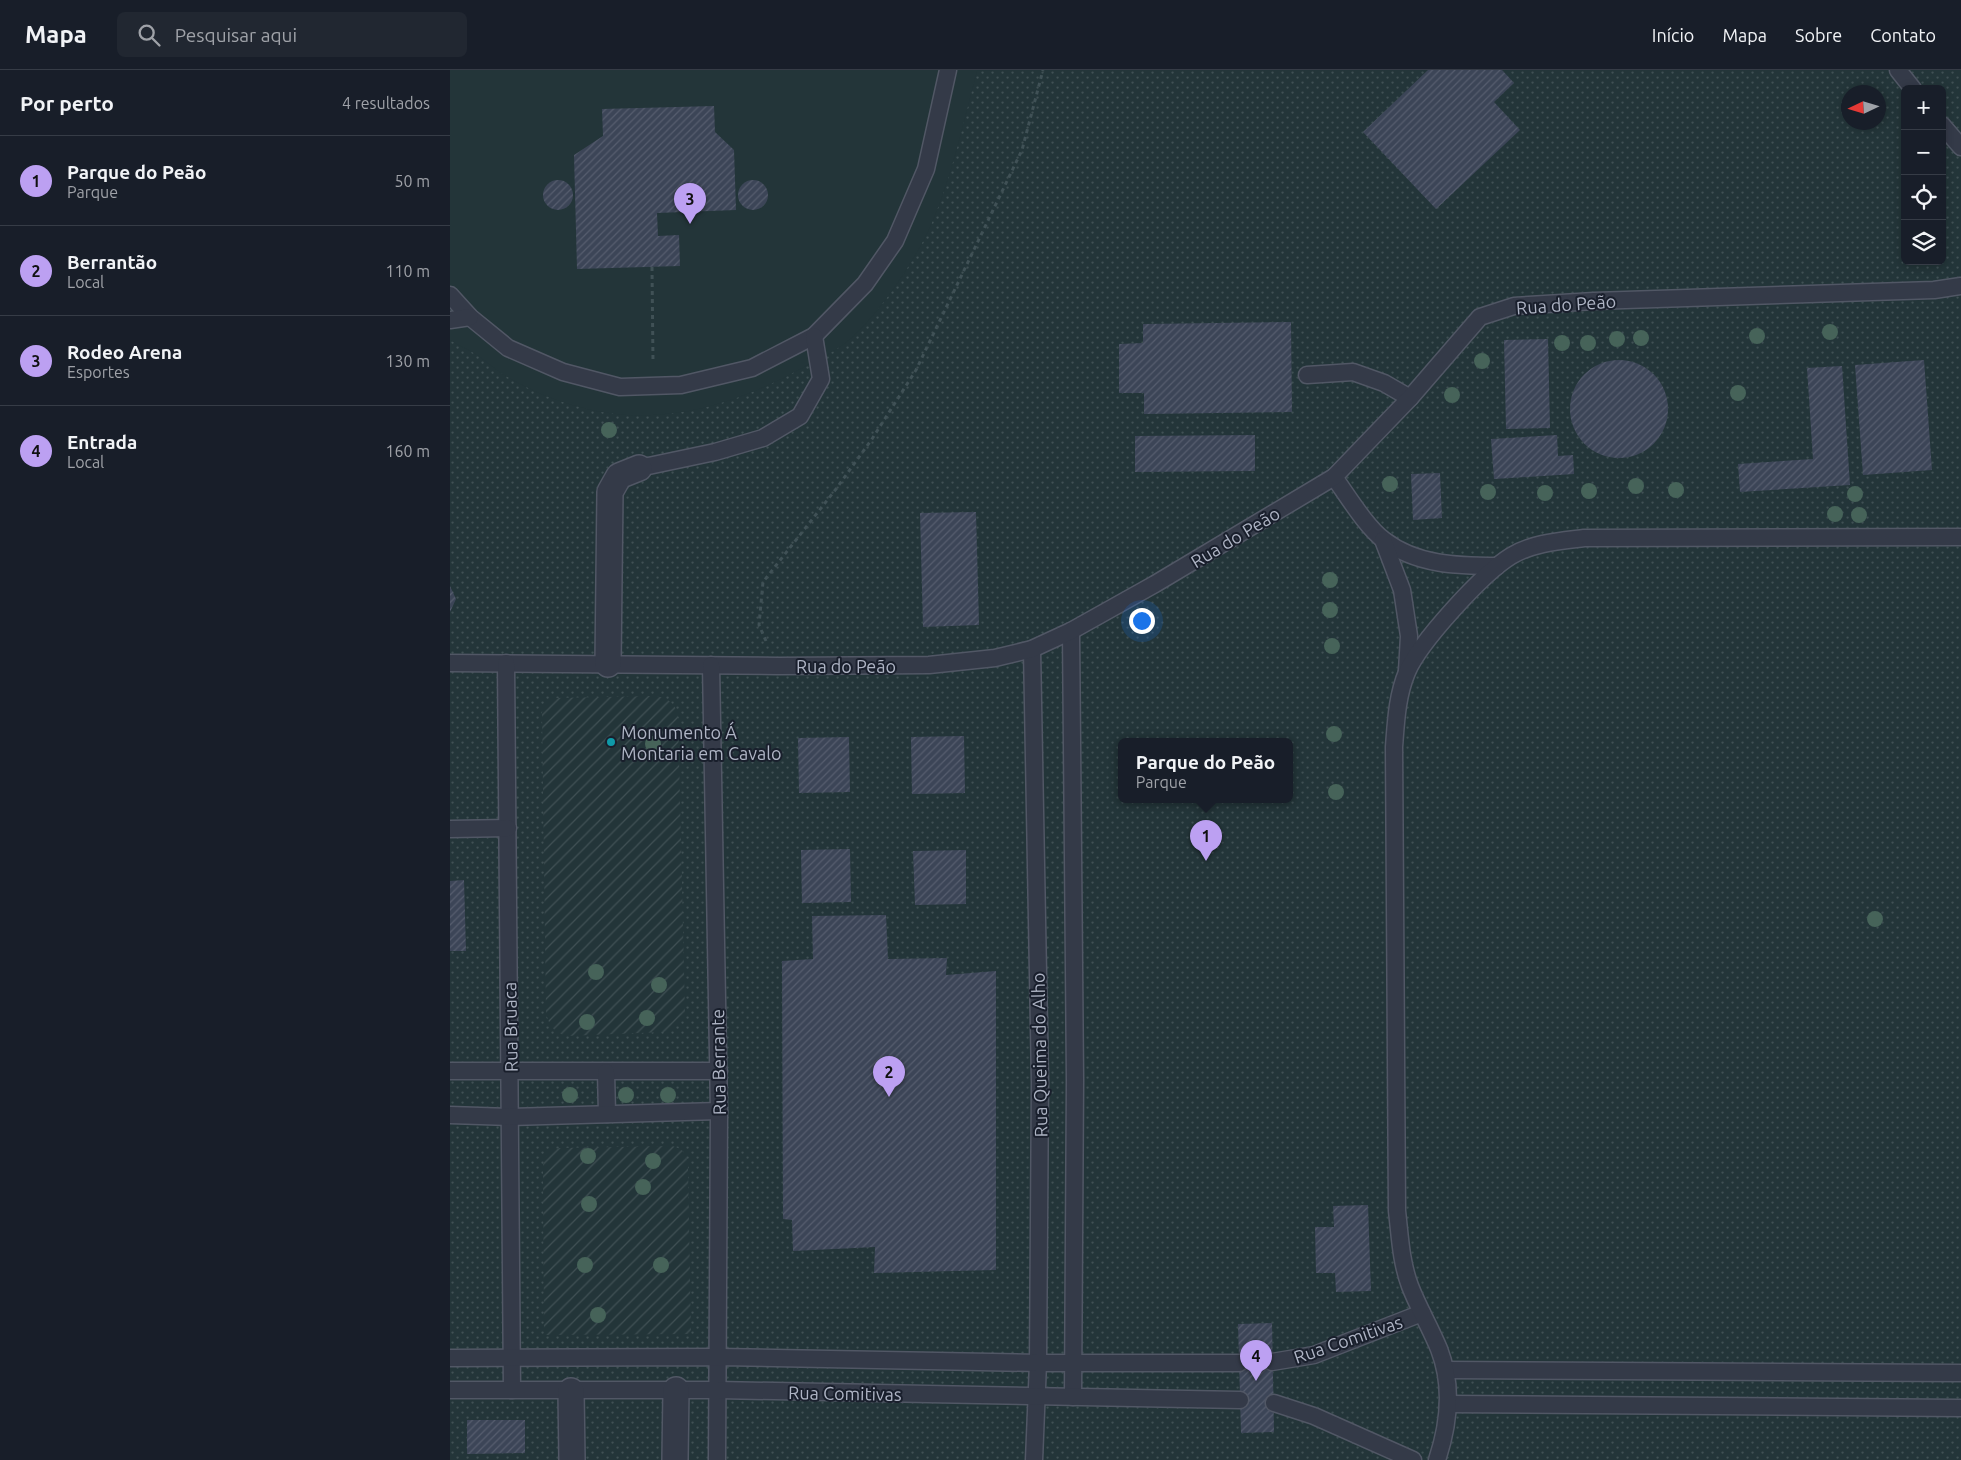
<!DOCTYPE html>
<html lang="pt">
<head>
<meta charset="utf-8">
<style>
  :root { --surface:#181e29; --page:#212731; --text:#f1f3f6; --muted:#9fa2a8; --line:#363c46; --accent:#bca0f2 }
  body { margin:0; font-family:Ubuntu,sans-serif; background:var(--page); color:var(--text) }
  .controls { position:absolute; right:15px; top:15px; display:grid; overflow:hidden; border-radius:8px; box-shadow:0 2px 8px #0003 }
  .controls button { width:45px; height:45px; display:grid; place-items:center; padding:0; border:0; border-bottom:1px solid var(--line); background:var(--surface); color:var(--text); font:25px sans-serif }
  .compass { position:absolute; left:1391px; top:15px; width:45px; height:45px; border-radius:50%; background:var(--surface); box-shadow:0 2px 8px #0003; rotate:266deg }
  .you { position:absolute; left:691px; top:550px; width:18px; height:18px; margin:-12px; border:4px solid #fff; border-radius:50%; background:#1a73e8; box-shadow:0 0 0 8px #1a73e833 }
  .badge { display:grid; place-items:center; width:32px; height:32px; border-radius:50%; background:var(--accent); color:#111; font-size:16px; font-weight:700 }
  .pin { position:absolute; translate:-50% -41px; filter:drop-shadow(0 1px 2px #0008) }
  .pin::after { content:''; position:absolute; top:26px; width:18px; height:15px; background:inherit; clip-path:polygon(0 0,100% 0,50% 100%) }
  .popup { position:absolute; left:668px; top:668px; width:175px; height:65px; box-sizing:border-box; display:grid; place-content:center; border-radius:8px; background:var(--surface); filter:drop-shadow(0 1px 4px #0005); font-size:16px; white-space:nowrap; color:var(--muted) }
  .popup b { font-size:19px; color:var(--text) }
  .popup::after { content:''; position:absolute; left:50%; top:100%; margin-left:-10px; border:10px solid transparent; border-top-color:var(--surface) }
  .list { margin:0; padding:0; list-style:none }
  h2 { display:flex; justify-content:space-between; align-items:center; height:65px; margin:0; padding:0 20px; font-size:21px }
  h2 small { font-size:16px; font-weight:400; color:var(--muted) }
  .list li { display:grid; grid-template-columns:32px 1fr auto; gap:15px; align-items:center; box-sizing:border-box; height:90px; padding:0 20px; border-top:1px solid var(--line) }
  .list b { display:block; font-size:19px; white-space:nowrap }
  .list p { margin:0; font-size:16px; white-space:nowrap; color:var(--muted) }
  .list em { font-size:16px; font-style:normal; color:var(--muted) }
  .icon { flex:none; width:28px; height:28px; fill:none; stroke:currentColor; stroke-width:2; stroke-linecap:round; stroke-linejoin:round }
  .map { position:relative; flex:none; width:1511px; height:1390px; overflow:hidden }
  header { display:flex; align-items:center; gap:30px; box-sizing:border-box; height:70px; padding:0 25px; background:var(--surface); border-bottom:1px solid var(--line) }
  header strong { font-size:24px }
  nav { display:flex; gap:28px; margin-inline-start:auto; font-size:18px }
  .search { width:350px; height:45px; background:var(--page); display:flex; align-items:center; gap:12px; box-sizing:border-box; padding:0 18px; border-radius:8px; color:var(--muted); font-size:19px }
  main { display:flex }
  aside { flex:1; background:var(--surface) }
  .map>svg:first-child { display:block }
  .park { fill:url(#park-dots); fill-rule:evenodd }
  .garden { fill:url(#garden-furrows) }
  .pitch { fill:#233539 }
  .building { fill:url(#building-hatch) }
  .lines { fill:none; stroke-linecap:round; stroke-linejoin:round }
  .service-casing { stroke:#515765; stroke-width:19 }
  .pedestrian-casing { stroke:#515765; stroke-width:28 }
  .path { stroke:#405156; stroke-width:3; stroke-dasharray:4 4; stroke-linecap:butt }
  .service { stroke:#343a48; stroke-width:16 }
  .pedestrian { stroke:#343a48; stroke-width:25 }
  .tree { fill:#466359 }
  .culture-dot { fill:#0f9aa8; stroke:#191f2c; stroke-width:2 }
  .labels { text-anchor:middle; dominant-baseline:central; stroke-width:4; stroke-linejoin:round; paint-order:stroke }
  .street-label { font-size:18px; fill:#aeb4c4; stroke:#191f2c }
  .poi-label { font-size:18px; fill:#aeb4c4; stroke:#191f2c; text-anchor:start }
</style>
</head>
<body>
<header>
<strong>Mapa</strong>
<div class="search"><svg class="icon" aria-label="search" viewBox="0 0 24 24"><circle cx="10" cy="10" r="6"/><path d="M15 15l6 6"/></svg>Pesquisar aqui</div>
<nav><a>Início</a><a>Mapa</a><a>Sobre</a><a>Contato</a></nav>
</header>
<main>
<aside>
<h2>Por perto<small>4 resultados</small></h2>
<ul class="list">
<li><span class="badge">1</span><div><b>Parque do Peão</b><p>Parque</p></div><em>50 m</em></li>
<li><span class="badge">2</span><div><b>Berrantão</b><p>Local</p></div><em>110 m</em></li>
<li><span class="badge">3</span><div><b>Rodeo Arena</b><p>Esportes</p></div><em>130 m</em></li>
<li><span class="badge">4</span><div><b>Entrada</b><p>Local</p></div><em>160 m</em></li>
</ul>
</aside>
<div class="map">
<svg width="1511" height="1390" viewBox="0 0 1511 1390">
  <defs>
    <pattern id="park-dots" width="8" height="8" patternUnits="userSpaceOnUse" patternTransform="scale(1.25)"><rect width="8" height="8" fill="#233539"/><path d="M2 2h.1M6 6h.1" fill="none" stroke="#405054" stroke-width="1.8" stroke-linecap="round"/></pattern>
    <pattern id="garden-furrows" width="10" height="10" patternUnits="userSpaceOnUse" patternTransform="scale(1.25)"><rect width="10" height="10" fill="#233539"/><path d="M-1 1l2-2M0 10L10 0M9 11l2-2" fill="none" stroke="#405054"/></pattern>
    <pattern id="building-hatch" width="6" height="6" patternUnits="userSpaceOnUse" patternTransform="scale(1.25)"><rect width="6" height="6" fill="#3c4557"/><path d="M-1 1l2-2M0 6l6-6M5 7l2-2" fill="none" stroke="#565d6e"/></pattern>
  </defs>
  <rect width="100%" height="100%" fill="#202837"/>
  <path class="park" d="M0,0H1511V1390H0ZM1455,19H1492V191H1455ZM1398,22H1428V52H1398ZM672,672H840V730H672Z"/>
  <g class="garden">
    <path d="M207,626C219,629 224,633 228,644L235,943C230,954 226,959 214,962L116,966C104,962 99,956 96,943L92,642L96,633L104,628Z"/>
    <path d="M222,1076C234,1079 237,1084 238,1096L241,1264L94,1265L93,1095C96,1084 99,1080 110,1078Z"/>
  </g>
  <path class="pitch" d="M0,0H543L527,1C512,57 498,127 470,177C451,210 428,244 399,270C386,281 369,289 354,297C286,335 208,359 130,337C102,330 75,318 51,303C42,297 35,290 27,285C18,279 9,276 0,270Z"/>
  <g class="building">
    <path d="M978,0H1052L1064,13L1044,32L1070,60L986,139L913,62Z"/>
    <path d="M264,36L265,62L284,80L286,140L207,143L208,166L229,165L230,196L127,199L124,85L153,66L152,39Z"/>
    <circle cx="303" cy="125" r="15"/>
    <circle cx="108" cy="125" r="15"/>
    <path d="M841,252L842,342L694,344V323H669V274L693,273V254Z"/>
    <path d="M1098,269L1100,358L1056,359L1054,270Z"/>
    <path d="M1474,290L1482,400L1413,405L1405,295Z"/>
    <circle cx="1169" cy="339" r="49"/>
    <path d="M1392,296L1400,415L1290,422L1288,394L1363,389L1357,298Z"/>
    <path d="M805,365V401L685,402V366Z"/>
    <path d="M1107,365L1108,386L1123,385L1124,404L1044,409L1041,369Z"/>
    <path d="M990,403L992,448L963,450L961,404Z"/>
    <path d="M526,442L529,555L473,557L470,443Z"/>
    <path d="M0,516L6,529L0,542Z"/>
    <path d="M514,666L515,723L462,724L461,667Z"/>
    <path d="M399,667L400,722L349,723L348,668Z"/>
    <path d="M400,779L401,832L352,833L351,780Z"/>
    <path d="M516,780V834L465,835L463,781Z"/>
    <path d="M14,810L16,881H0V811Z"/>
    <path d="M436,845L438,889L497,888L496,905L546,901V1200L424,1203L425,1177L343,1181L342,1150L333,1149L332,891L363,889L362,846Z"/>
    <path d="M918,1135L921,1221L886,1222L885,1203H866L865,1157H884L883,1136Z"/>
    <path d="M822,1253L824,1362L791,1363L788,1254Z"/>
    <path d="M17,1350H75V1383L17,1384Z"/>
  </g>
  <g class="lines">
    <g class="service-casing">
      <g id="service">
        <path d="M1448,0L1463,19"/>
        <path d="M1492,55L1511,77"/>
        <path d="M0,225L20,247L58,278L113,302L170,317L231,315L302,298L364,266L415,214L445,171L476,99L498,0"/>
        <path d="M0,250L20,247"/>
        <path d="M857,305L903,302L934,313L960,328"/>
        <path d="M189,398L265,382L313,368L350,346L371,309L364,266"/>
        <path d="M884,407C897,425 917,458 934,470C966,495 1008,496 1047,496"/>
        <path d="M933,470L952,520L959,566L957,601"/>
        <path d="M621,561L625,1010L623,1327"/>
        <path d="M582,579L590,1012L588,1293L584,1390"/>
        <path d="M0,593L328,596L479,595L545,588L582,579L621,561L705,514L884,407L960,328L1030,247L1064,236L1144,231L1484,220L1511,216"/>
        <path d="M56,593L62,1320"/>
        <path d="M261,595L269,1041L267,1390"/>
        <path d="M0,759L58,758"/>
        <path d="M0,1001H269"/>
        <path d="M156,1002L157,1044"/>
        <path d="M0,1045L60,1047L269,1041"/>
        <path d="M0,1288L269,1287L588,1293H789"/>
        <path d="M822,1292L864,1285L972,1243"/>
        <path d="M996,1300L1511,1303"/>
        <path d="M0,1320H268L790,1330"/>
        <path d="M824,1333L864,1346L963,1390"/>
        <path d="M998,1334L1511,1338"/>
        <path d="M987,1390C999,1354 1003,1315 989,1279C980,1257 968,1237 960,1216C951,1192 950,1167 947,1141L944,677C946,651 947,626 957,602C970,572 1032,504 1061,486C1082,473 1110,471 1134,468L1511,467"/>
      </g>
    </g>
    <g class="pedestrian-casing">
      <g id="pedestrian">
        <path d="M158,594L160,422L169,406L189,398"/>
        <path d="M121,1321L122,1390"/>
        <path d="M225,1390L226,1320"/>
      </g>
    </g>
    <g class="path">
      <path d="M202,197L203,292"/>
      <path d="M316,571L309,555L313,512L386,419L422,369L466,300L572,80L593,0"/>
    </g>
    <use href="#service" class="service"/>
    <use href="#pedestrian" class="pedestrian"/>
  </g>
  <g class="tree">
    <circle cx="1380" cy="262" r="8"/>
    <circle cx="1307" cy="266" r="8"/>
    <circle cx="1191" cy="268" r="8"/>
    <circle cx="1167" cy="269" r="8"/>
    <circle cx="1112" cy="273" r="8"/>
    <circle cx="1138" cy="273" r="8"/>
    <circle cx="1032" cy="291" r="8"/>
    <circle cx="1288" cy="323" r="8"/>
    <circle cx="1002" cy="325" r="8"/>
    <circle cx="159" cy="360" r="8"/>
    <circle cx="940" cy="414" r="8"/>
    <circle cx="1186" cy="416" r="8"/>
    <circle cx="1226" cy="420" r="8"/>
    <circle cx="1139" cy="421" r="8"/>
    <circle cx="1038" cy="422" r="8"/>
    <circle cx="1095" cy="423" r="8"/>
    <circle cx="1405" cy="424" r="8"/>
    <circle cx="1385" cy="444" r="8"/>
    <circle cx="1409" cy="445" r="8"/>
    <circle cx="880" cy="510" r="8"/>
    <circle cx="880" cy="540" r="8"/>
    <circle cx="882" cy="576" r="8"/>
    <circle cx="884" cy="664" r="8"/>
    <circle cx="203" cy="674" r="8"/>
    <circle cx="886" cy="722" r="8"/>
    <circle cx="1425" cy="849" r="8"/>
    <circle cx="146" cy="902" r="8"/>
    <circle cx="209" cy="915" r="8"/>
    <circle cx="197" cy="948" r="8"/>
    <circle cx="137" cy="952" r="8"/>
    <circle cx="120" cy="1025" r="8"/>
    <circle cx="176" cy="1025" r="8"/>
    <circle cx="218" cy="1025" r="8"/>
    <circle cx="138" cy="1086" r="8"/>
    <circle cx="203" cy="1091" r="8"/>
    <circle cx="193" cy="1117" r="8"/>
    <circle cx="139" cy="1134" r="8"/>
    <circle cx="135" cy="1195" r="8"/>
    <circle cx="211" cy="1195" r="8"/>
    <circle cx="148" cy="1245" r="8"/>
  </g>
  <circle class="culture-dot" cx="161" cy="672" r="5"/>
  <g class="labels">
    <g class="street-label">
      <text transform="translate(1116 234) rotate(-4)">Rua do Peão</text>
      <text transform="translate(785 467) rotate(-31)">Rua do Peão</text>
      <text x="396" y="596">Rua do Peão</text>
      <text transform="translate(60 957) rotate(-91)">Rua Bruaca</text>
      <text transform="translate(589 985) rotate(-91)">Rua Queima do Alho</text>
      <text transform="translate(268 992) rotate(-91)">Rua Berrante</text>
      <text transform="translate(898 1269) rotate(-19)">Rua Comitivas</text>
      <text transform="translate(395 1323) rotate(1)">Rua Comitivas</text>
    </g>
    <g class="poi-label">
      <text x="171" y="662">Monumento Á<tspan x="171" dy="21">Montaria em Cavalo</tspan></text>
    </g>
  </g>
</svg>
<div class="controls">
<button>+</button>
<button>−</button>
<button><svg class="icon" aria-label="locate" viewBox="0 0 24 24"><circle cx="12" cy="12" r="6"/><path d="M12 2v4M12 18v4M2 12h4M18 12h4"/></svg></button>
<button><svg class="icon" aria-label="layers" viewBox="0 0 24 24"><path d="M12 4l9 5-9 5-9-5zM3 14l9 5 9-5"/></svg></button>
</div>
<svg class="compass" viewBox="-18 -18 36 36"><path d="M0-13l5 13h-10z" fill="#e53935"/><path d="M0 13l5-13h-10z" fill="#9fa2a8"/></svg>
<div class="you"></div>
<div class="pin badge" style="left:756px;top:791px">1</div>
<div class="popup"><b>Parque do Peão</b>Parque</div>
<div class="pin badge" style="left:439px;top:1027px">2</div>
<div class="pin badge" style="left:240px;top:154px">3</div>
<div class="pin badge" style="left:806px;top:1311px">4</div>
</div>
</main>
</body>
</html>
